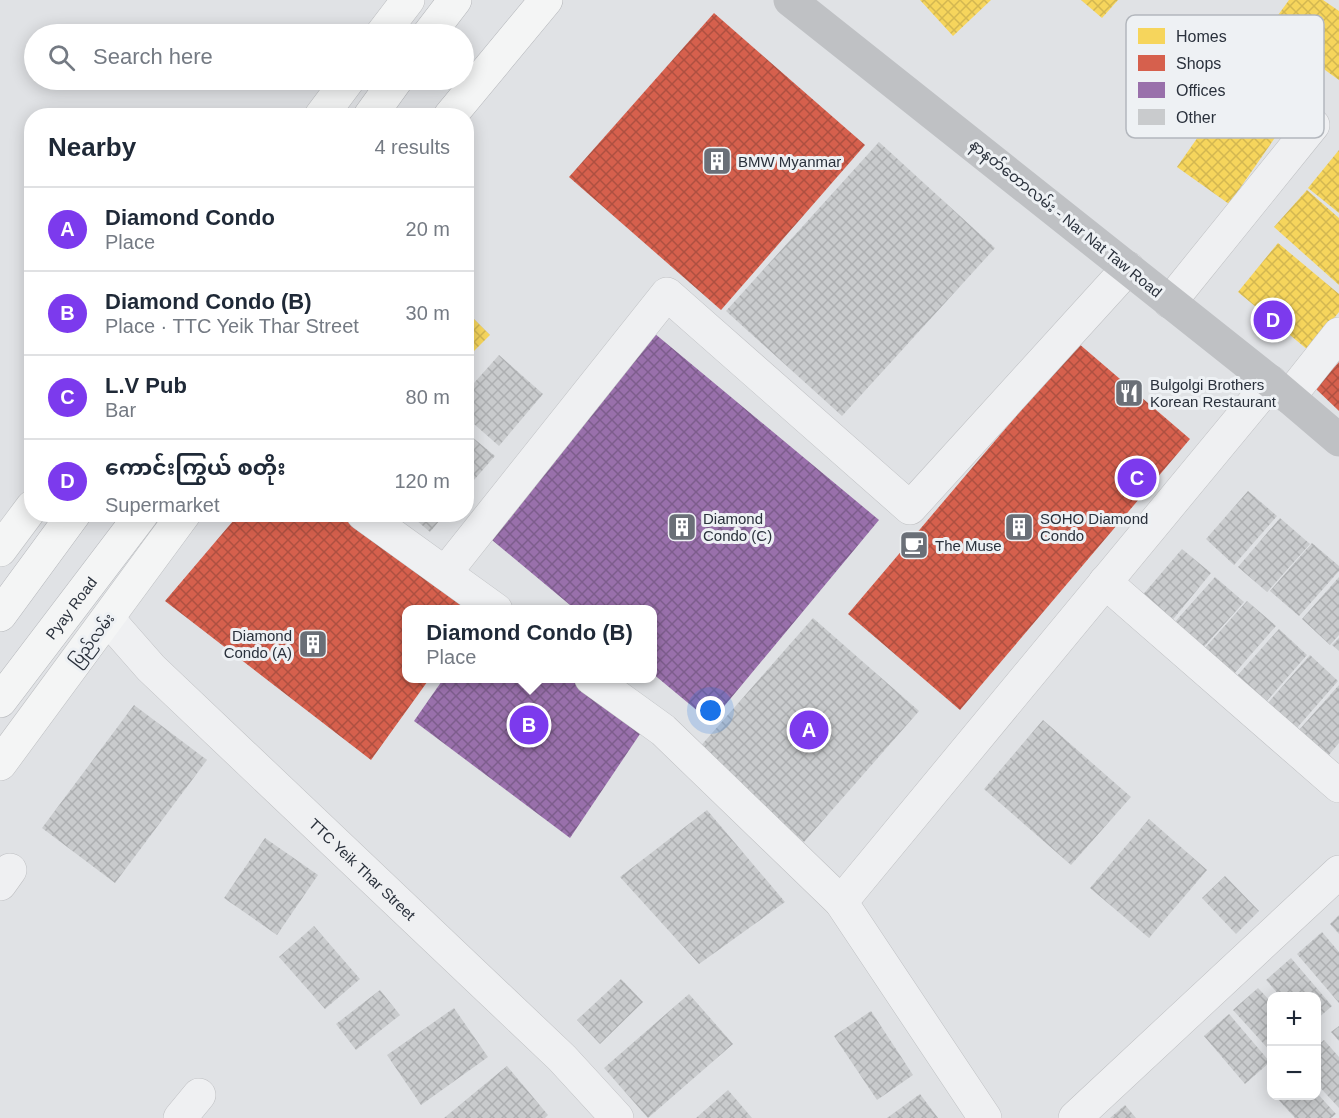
<!DOCTYPE html>
<html lang="en">
<head>
<meta charset="utf-8">
<style>
  :root { --surface:#fff; --page:#f6f6f7; --text:#1f2937; --muted:#747a83; --line:#e0e1e3; --accent:#7c3aed }
  body { margin:0; font-family:Helvetica,"Noto Sans Myanmar",sans-serif; background:var(--page); color:var(--text) }
  .controls { position:absolute; right:18px; bottom:18px; display:grid; overflow:hidden; border-radius:12px; box-shadow:0 3px 15px #0003 }
  .controls button { width:54px; height:54px; display:grid; place-items:center; padding:0; border:0; border-bottom:2px solid var(--line); background:var(--surface); color:var(--text); font:30px sans-serif }
  .you { position:absolute; left:711px; top:711px; width:21px; height:21px; margin:-15px; border:4px solid #fff; border-radius:50%; background:#1a73e8; box-shadow:0 0 0 9px #1a73e833 }
  .badge { display:grid; place-items:center; width:39px; height:39px; border-radius:50%; background:var(--accent); color:#fff; font-size:20px; font-weight:700 }
  .pin { position:absolute; translate:-50% -50%; border:3px solid #fff; box-shadow:0 2px 6px #0006 }
  .popup { position:absolute; left:402px; top:605px; width:255px; height:78px; box-sizing:border-box; display:grid; place-content:center; border-radius:12px; background:var(--surface); filter:drop-shadow(0 2px 4px #0005); font-size:20px; white-space:nowrap; color:var(--muted) }
  .popup b { font-size:22px; color:var(--text) }
  .popup::after { content:''; position:absolute; left:50%; top:100%; margin-left:-12px; border:12px solid transparent; border-top-color:var(--surface) }
  .list { margin:0; padding:0; list-style:none }
  h2 { display:flex; justify-content:space-between; align-items:center; height:78px; margin:0; padding:0 24px; font-size:26px }
  h2 small { font-size:20px; font-weight:400; color:var(--muted) }
  .list li { display:grid; grid-template-columns:39px 1fr auto; gap:18px; align-items:center; box-sizing:border-box; height:84px; padding:0 24px; border-top:2px solid var(--line) }
  .list b { display:block; font-size:22px; white-space:nowrap }
  .list p { margin:0; font-size:20px; white-space:nowrap; color:var(--muted) }
  .list em { font-size:20px; font-style:normal; color:var(--muted) }
  .icon { flex:none; width:33px; height:33px; fill:none; stroke:currentColor; stroke-width:2; stroke-linecap:round; stroke-linejoin:round }
  .map { position:relative; flex:none; width:1339px; height:1118px; overflow:hidden }
  .search { position:absolute; background:var(--surface); box-shadow:0 3px 15px #0003; left:24px; top:24px; width:450px; height:66px; display:flex; align-items:center; gap:15px; box-sizing:border-box; padding:0 21px; border-radius:33px; color:var(--muted); font-size:22px }
  .panel { position:absolute; background:var(--surface); box-shadow:0 3px 15px #0003; left:24px; top:108px; width:450px; height:414px; border-radius:24px }
  .map>svg:first-child { display:block }
  .homes { fill:url(#homes-cross-hatch) }
  .shops { fill:url(#shops-cross-hatch) }
  .offices { fill:url(#offices-cross-hatch) }
  .building { fill:url(#building-cross-hatch) }
  .lines { fill:none; stroke-linecap:round; stroke-linejoin:round }
  .street-casing { stroke:#bfc0c3; stroke-width:34 }
  .primary-casing { stroke:#bdbfc2; stroke-width:34 }
  .highway-casing { stroke:#b3b5b9; stroke-width:34 }
  .street { stroke:#eff0f2; stroke-width:33 }
  .secondary { stroke:#bfc1c4; stroke-width:33 }
  .primary { stroke:#f4f5f5; stroke-width:33 }
  .highway { stroke:#f4f5f5; stroke-width:33 }
  .labels { text-anchor:middle; dominant-baseline:central; stroke-width:6; stroke-linejoin:round; paint-order:stroke }
  .poi-label { font-size:15px; fill:#2a313c; stroke:#eef1f4; text-anchor:start }
  .street-label { font-size:15px; fill:#2a313c; stroke:#eef1f4 }
  .key { fill:#eef1f4; stroke:#b3b7bd; stroke-width:1.5 }
  .key-label { font-size:16px; fill:#2a313c }
</style>
</head>
<body>
<div class="map">
<svg width="1339" height="1118" viewBox="0 0 1339 1118">
  <defs>
    <pattern id="homes-cross-hatch" width="8" height="8" patternUnits="userSpaceOnUse" patternTransform="scale(1.5)"><rect width="8" height="8" fill="#f6d55c"/><path d="M0 0l8 8M0 8l8-8" fill="none" stroke="#d3b751"/></pattern>
    <pattern id="shops-cross-hatch" width="8" height="8" patternUnits="userSpaceOnUse" patternTransform="scale(1.5)"><rect width="8" height="8" fill="#d6604d"/><path d="M0 0l8 8M0 8l8-8" fill="none" stroke="#ae5041"/></pattern>
    <pattern id="offices-cross-hatch" width="8" height="8" patternUnits="userSpaceOnUse" patternTransform="scale(1.5)"><rect width="8" height="8" fill="#9970ab"/><path d="M0 0l8 8M0 8l8-8" fill="none" stroke="#7d5d8c"/></pattern>
    <pattern id="building-cross-hatch" width="8" height="8" patternUnits="userSpaceOnUse" patternTransform="scale(1.5)"><rect width="8" height="8" fill="#c9cbcd"/><path d="M0 0l8 8M0 8l8-8" fill="none" stroke="#adafb1"/></pattern>
  </defs>
  <rect width="100%" height="100%" fill="#e0e2e5"/>
  <g class="homes">
    <path d="M920,0H991L953,36Z"/>
    <path d="M1081,0H1118L1102,18Z"/>
    <path d="M1289,0H1323L1339,11V80L1268,29Z"/>
    <path d="M1247,67L1299,103L1229,204L1177,167Z"/>
    <path d="M1339,150V213L1308,188Z"/>
    <path d="M1307,190L1339,218V285L1274,227Z"/>
    <path d="M1278,243L1339,294V312L1308,350L1238,292Z"/>
    <path d="M466,311L490,335L466,359Z"/>
  </g>
  <g class="shops">
    <path d="M714,13L865,145L721,310L569,177Z"/>
    <path d="M1078,343L1190,439L960,710L848,614Z"/>
    <path d="M1339,362V411L1315,388Z"/>
    <path d="M239,514H346L481,610H406V678H430L371,760L165,601Z"/>
  </g>
  <g class="offices">
    <path d="M654,333L879,520L711,722L652,673V610H576L486,535Z"/>
    <path d="M444,678H575L644,728L570,838L414,721Z"/>
  </g>
  <g class="building">
    <path d="M879,142L995,248L842,416L726,311Z"/>
    <path d="M499,355L543,394L499,446L466,417V392Z"/>
    <path d="M466,432L495,456L466,489Z"/>
    <path d="M1248,491L1277,516L1234,565L1206,539Z"/>
    <path d="M409,514H445L430,532Z"/>
    <path d="M1280,518L1310,544L1267,592L1238,567Z"/>
    <path d="M1312,543L1339,566V571L1299,616L1270,591Z"/>
    <path d="M1182,549L1211,573L1170,623L1140,598Z"/>
    <path d="M1215,577L1244,602L1201,650L1173,624Z"/>
    <path d="M1339,577V635L1330,645L1302,619Z"/>
    <path d="M1247,601L1276,626L1233,675L1204,649Z"/>
    <path d="M813,618L919,711L804,842L698,749Z"/>
    <path d="M1279,629L1307,655L1265,703L1236,677Z"/>
    <path d="M1339,638V651L1332,645Z"/>
    <path d="M1310,655L1338,681L1296,729L1267,704Z"/>
    <path d="M1339,685V743L1328,756L1299,730Z"/>
    <path d="M134,705L207,760L115,883L42,828Z"/>
    <path d="M1043,720L1131,797L1071,865L984,789Z"/>
    <path d="M707,810L785,902L699,964L620,877Z"/>
    <path d="M1149,819L1207,870L1149,938L1090,888Z"/>
    <path d="M265,838L318,875L277,935L224,898Z"/>
    <path d="M1225,876L1259,911L1236,934L1202,898Z"/>
    <path d="M1339,915V934L1330,924Z"/>
    <path d="M314,926L360,979L325,1009L279,957Z"/>
    <path d="M1322,932L1339,952V1003L1297,954Z"/>
    <path d="M1291,958L1332,1006L1316,1020V996H1280L1266,980Z"/>
    <path d="M621,979L643,1002L600,1044L577,1020Z"/>
    <path d="M1258,988L1272,1003V1053L1233,1010Z"/>
    <path d="M380,990L400,1015L356,1050L336,1024Z"/>
    <path d="M689,994L733,1044L648,1118L604,1068Z"/>
    <path d="M454,1008L488,1057L421,1105L387,1055Z"/>
    <path d="M871,1011L913,1075L877,1100L834,1036Z"/>
    <path d="M1229,1014L1270,1062L1245,1084L1204,1036Z"/>
    <path d="M1339,1026V1041L1331,1032Z"/>
    <path d="M1324,1040L1339,1057V1108L1316,1083V1047Z"/>
    <path d="M507,1066L548,1115L545,1118H444Z"/>
    <path d="M728,1090L752,1118H696Z"/>
    <path d="M1316,1092L1336,1114L1331,1118H1295L1275,1096H1316Z"/>
    <path d="M920,1094L938,1118H887Z"/>
    <path d="M1125,1105L1136,1118H1110Z"/>
  </g>
  <g class="lines">
    <g class="street-casing">
      <g id="street">
        <path d="M1170,302L1313,125"/>
        <path d="M1289,397L1339,334"/>
        <path d="M363,514L496,610"/>
        <path d="M445,573L667,294L910,508L1128,268"/>
        <path d="M1105,582L1339,786"/>
        <path id="s1" d="M108,619L151,668L562,1058L617,1118"/>
        <path d="M591,678L663,730L841,902L985,1118"/>
        <path d="M0,884L10,870"/>
        <path d="M841,902L1271,382"/>
        <path d="M180,1118L199,1095"/>
        <path d="M1075,1118L1339,872"/>
      </g>
    </g>
    <g class="primary-casing">
      <g id="primary">
        <path d="M382,34L408,0"/>
        <path d="M321,116L348,80"/>
        <path d="M0,550L32,507"/>
        <path d="M0,764L184,514"/>
      </g>
    </g>
    <g class="highway-casing">
      <g id="highway">
        <path d="M429,34L455,0"/>
        <path d="M370,116L396,80"/>
        <path d="M450,116L546,0"/>
        <path d="M0,615L74,514"/>
        <path id="s2" d="M0,701L142,514"/>
      </g>
    </g>
    <use href="#street" class="street"/>
    <path class="secondary" d="M790,0L1271,382L1339,440"/>
    <use href="#primary" class="primary"/>
    <use href="#highway" class="highway"/>
  </g>
  <defs>
    <g id="building-square" transform="scale(1.5)"><rect x="-9" y="-9" width="18" height="18" rx="4" fill="#6a6f77" stroke="#eef1f4"/><path d="M-4-6H4V6H1V3H-1V6H-4ZM-2.5-4.3h1.7v1.8h-1.7ZM.8-4.3h1.7v1.8H.8ZM-2.5-1h1.7V.8h-1.7ZM.8-1h1.7V.8H.8Z" fill="#fff"/></g>
    <g id="restaurant-square" transform="scale(1.5)"><rect x="-9" y="-9" width="18" height="18" rx="4" fill="#6a6f77" stroke="#eef1f4"/><path d="M-5-6h1v4h1v-4h1v4h1v-4h1v5L-1.5 .5V6h-2V.5L-5-1ZM5-6V6H3V1.5H1.5Q1.5-4 5-6Z" fill="#fff"/></g>
    <g id="cafe-square" transform="scale(1.5)"><rect x="-9" y="-9" width="18" height="18" rx="4" fill="#6a6f77" stroke="#eef1f4"/><path d="M-5.5-4.5H6V0H3Q3 3.5 0 3.5H-2.5Q-5.5 3.5-5.5 0ZM3-3.2v2h1.7v-2ZM-6 4.5H4V6H-6Z" fill="#fff"/></g>
  </defs>
  <g fill-rule="evenodd">
    <use href="#building-square" x="717" y="161"/>
    <use href="#restaurant-square" x="1129" y="393"/>
    <use href="#building-square" x="682" y="527"/>
    <use href="#building-square" x="1019" y="527"/>
    <use href="#cafe-square" x="914" y="545"/>
    <use href="#building-square" x="313" y="644"/>
  </g>
  <g class="labels">
    <g class="poi-label">
      <text x="738" y="161">BMW Myanmar</text>
      <text x="1150" y="384">Bulgolgi Brothers<tspan x="1150" dy="17">Korean Restaurant</tspan></text>
      <text x="703" y="518">Diamond<tspan x="703" dy="17">Condo (C)</tspan></text>
      <text x="1040" y="518">SOHO Diamond<tspan x="1040" dy="17">Condo</tspan></text>
      <text x="935" y="545">The Muse</text>
      <text x="292" y="635" text-anchor="end">Diamond<tspan x="292" dy="17">Condo (A)</tspan></text>
    </g>
    <g class="street-label">
      <text transform="translate(1066 218) rotate(39)">နာနတ်တောလမ်း - Nar Nat Taw Road</text>
      <text stroke="none"><textPath href="#s2" startOffset="117">Pyay Road</textPath></text>
      <text transform="translate(92 640) rotate(-53)">ပြည်လမ်း</text>
      <text stroke="none"><textPath href="#s1" startOffset="357">TTC Yeik Thar Street</textPath></text>
    </g>
  </g>
  <rect x="1126" y="15" width="198" height="123" rx="9" class="key"/>
  <rect x="1138" y="28" width="27" height="16" fill="#f6d55c"/>
  <rect x="1138" y="55" width="27" height="16" fill="#d6604d"/>
  <rect x="1138" y="82" width="27" height="16" fill="#9970ab"/>
  <rect x="1138" y="109" width="27" height="16" fill="#c9cbcd"/>
  <g class="key-label">
    <text x="1176" y="42">Homes</text>
    <text x="1176" y="69">Shops</text>
    <text x="1176" y="96">Offices</text>
    <text x="1176" y="123">Other</text>
  </g>
</svg>
<div class="controls">
<button>+</button>
<button>−</button>
</div>
<div class="you"></div>
<div class="pin badge" style="left:809px;top:730px">A</div>
<div class="pin badge" style="left:529px;top:725px">B</div>
<div class="popup"><b>Diamond Condo (B)</b>Place</div>
<div class="pin badge" style="left:1137px;top:478px">C</div>
<div class="pin badge" style="left:1273px;top:320px">D</div>
<div class="search"><svg class="icon" aria-label="search" viewBox="0 0 24 24"><circle cx="10" cy="10" r="6"/><path d="M15 15l6 6"/></svg>Search here</div>
<section class="panel">
<h2>Nearby<small>4 results</small></h2>
<ul class="list">
<li><span class="badge">A</span><div><b>Diamond Condo</b><p>Place</p></div><em>20 m</em></li>
<li><span class="badge">B</span><div><b>Diamond Condo (B)</b><p>Place · TTC Yeik Thar Street</p></div><em>30 m</em></li>
<li><span class="badge">C</span><div><b>L.V Pub</b><p>Bar</p></div><em>80 m</em></li>
<li><span class="badge">D</span><div><b>ကောင်းကြွယ် စတိုး</b><p>Supermarket</p></div><em>120 m</em></li>
</ul>
</section>
</div>
</body>
</html>
